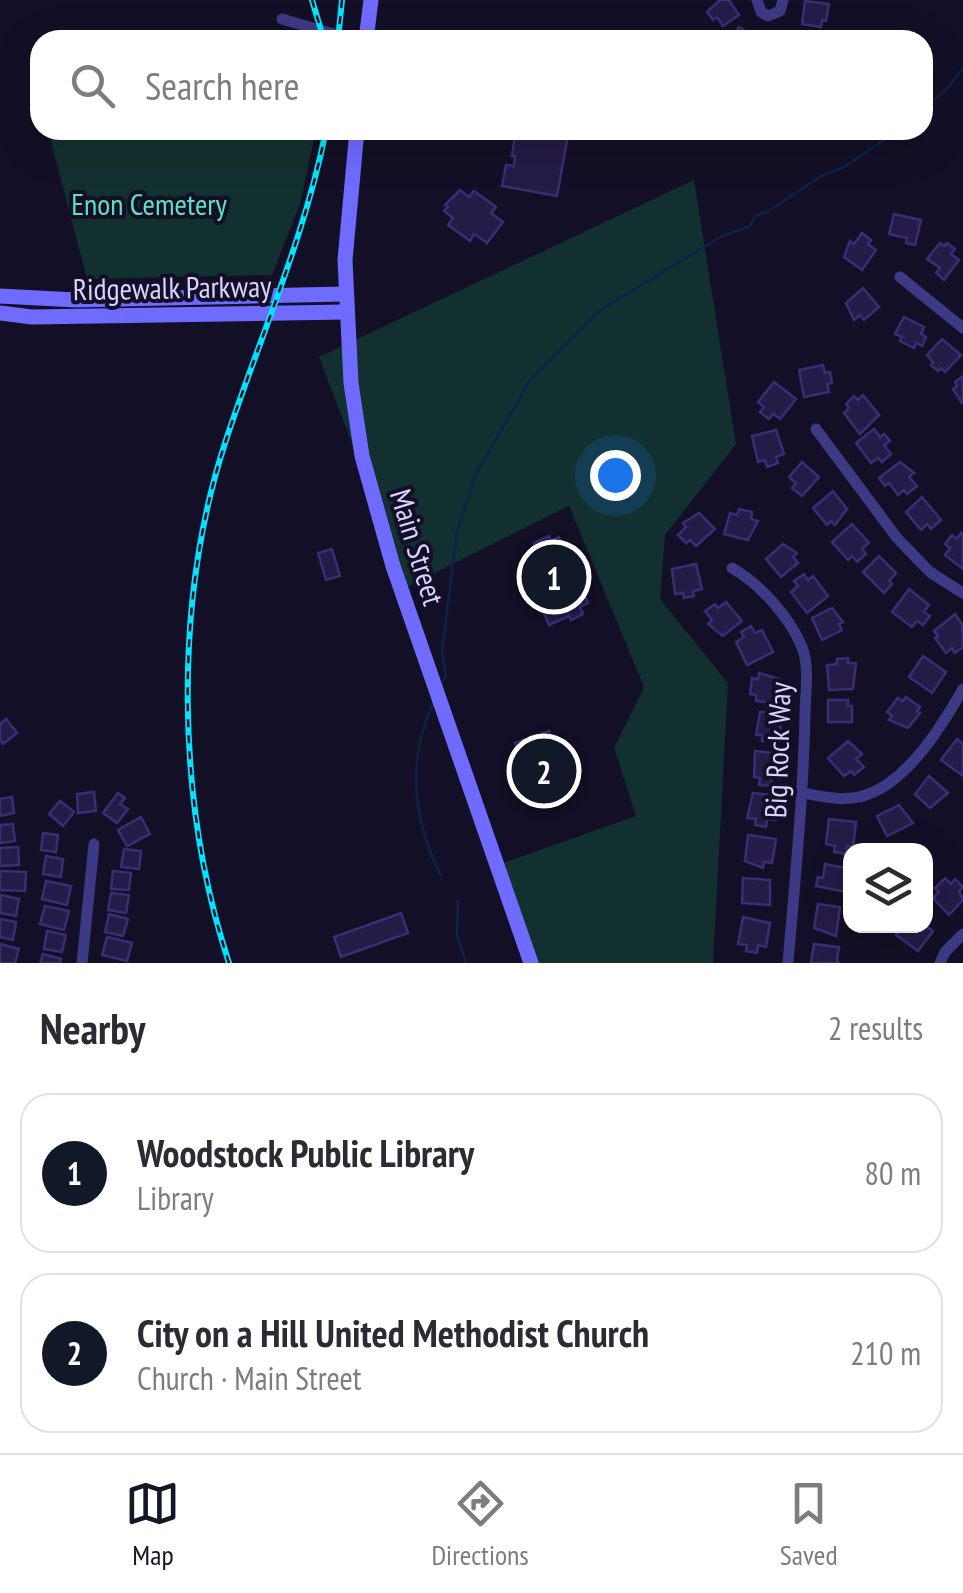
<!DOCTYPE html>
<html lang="en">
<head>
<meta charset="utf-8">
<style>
  :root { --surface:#fff; --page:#f7f7f7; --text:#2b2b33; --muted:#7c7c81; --line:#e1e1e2; --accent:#111827 }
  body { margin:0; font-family:"PT Sans Narrow",sans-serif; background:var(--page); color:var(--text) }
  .controls { position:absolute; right:30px; bottom:30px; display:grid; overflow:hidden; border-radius:20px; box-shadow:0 10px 40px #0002 }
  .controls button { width:90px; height:90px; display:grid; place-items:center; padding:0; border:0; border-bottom:2px solid var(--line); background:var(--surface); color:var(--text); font:50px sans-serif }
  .you { position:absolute; left:615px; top:475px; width:35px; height:35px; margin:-25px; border:8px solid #fff; border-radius:50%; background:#1a73e8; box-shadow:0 0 0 15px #1a73e833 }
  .badge { display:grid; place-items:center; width:65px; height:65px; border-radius:50%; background:var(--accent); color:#fff; font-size:32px; font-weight:700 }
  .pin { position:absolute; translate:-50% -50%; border:5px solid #fff; box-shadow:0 2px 10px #0006 }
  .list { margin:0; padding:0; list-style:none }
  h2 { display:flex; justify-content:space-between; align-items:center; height:130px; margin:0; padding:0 40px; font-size:42px }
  h2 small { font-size:32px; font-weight:400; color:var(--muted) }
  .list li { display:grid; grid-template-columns:65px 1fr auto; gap:30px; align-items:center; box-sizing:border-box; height:160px; margin:0 20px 20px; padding:0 20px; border:2px solid var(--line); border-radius:30px }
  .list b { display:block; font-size:38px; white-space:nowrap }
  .list p { margin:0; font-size:32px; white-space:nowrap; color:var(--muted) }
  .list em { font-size:32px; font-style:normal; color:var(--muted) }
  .icon { flex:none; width:55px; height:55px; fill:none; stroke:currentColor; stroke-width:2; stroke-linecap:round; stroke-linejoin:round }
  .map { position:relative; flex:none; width:963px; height:963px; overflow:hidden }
  .search { position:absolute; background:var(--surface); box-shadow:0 10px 40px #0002; left:30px; right:30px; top:30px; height:110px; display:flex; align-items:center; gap:25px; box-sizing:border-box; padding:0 35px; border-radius:30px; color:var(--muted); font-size:38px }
  .sheet { height:490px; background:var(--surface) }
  nav { display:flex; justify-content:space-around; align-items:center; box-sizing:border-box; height:140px; border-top:2px solid var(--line); background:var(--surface); font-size:28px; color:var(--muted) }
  nav a { display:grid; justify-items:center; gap:5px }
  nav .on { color:var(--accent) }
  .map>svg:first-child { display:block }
  .green { fill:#12302f }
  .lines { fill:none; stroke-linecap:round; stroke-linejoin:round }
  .stream { stroke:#0c2248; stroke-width:2.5 }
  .building { fill:#241b47; stroke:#3b2d73; stroke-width:2.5 }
  .minor { stroke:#3d3a85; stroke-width:11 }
  .secondary { stroke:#6f6bff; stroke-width:15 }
  .rail-casing { stroke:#00e5ff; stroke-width:6 }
  .rail { stroke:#130f26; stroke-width:2.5; stroke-dasharray:8; stroke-linecap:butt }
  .labels { text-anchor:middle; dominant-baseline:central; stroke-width:8; stroke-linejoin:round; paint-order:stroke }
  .park-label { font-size:30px; fill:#5fe0c0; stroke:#130f26 }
  .street-label { font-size:30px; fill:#d9d4ff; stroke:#130f26 }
</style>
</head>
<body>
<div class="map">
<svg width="963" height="963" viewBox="0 0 963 963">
  <rect width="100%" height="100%" fill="#130f26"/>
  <g class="green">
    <path d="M48,130H316L300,204L272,275L87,279Z"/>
    <path d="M694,180L736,444L665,535L660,599L728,683L713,963H535L500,864L636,816L614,748L644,687L569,506L407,587L319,357Z"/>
  </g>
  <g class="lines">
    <g class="stream">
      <path d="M923,109L946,90L963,68"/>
      <path d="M442,683L446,676L442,652L457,532L475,476L530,380L599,311L722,236L750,226L755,216L769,211L819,177L846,166L899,130"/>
      <path d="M433,703C406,762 413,820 441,876"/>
      <path d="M458,901L457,935L466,963"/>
    </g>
  </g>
  <g class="building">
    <path d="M720,0H729L739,15L723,26L717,17L713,20L707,12Z"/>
    <path d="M805,1L829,4L826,21L822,20L821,27L802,24Z"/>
    <path d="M739,27L761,40H737L733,36Z"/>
    <path d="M509,130H569L557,196L502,186L506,165L514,166L515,156H512L515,136L509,135Z"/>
    <path d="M460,190L469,197L474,191L496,207L491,213L503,222L487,243L474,234L470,241L448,225L453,218L444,211L448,207L445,205Z"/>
    <path d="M894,214L921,220L915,245L906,243L907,238L889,234Z"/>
    <path d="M862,233L871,240L868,244L876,250L862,270L844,257L850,241L854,244Z"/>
    <path d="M940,243L944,246L947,243L955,249L951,254L959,260L944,280L936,273L940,268L927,259Z"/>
    <path d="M863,288L879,307L864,320L860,315L854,320L846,303Z"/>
    <path d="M904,317L924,327L921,334L926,337L922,346L916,343L914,348L900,341L902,337L895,334Z"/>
    <path d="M942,339L961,355L945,372L941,368L938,371L931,365L933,362L927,355Z"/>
    <path d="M823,365L825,373L830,372L832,383L827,384L829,392L804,397L799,370Z"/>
    <path d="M963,376V403H962L953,389L957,386L955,382Z"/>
    <path d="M774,382L796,399L780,419L773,414L769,419L760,412L764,407L758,402Z"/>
    <path d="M863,395L879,415L860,434L844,413L849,408L846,404L854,396L858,400Z"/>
    <path d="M874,429L880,437L884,434L890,441L884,445L891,454L882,462L878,458L871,463L856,443Z"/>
    <path d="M776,430L784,454L776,457L778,463L767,467L765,460L758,462L752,436Z"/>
    <path d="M802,462L819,477L802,496L792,488L796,483L789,477Z"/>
    <path d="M900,462L914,473L909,477L917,486L907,494L904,490L898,495L889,483L885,486L879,478Z"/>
    <path d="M833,491L847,509L835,525L831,521L827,525L813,508Z"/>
    <path d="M922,497L941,520L931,529L927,524L921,530L906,512Z"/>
    <path d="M739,509L752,512L751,519L758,521L748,540L724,534L730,513L737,515Z"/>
    <path d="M699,513L715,529L696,546L690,540L686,543L678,535L686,527L683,523Z"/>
    <path d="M852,524L869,543L862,549L866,554L857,562L852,556L848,560L832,542Z"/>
    <path d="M961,533L963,535V569L945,555L950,548L945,544L952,535L957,539Z"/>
    <path d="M549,536L551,541L559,537L588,603L580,607L583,614L571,620L569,616L549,625L541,606L546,604L524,559L538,553L534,543Z"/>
    <path d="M783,544L797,553L793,557L798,563L781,577L766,559Z"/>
    <path d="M332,549L340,576L326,580L318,553Z"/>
    <path d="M879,556L896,573L889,581L892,584L884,593L863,572Z"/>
    <path d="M696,564L702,589L693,591L694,596L684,598L683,593L675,594L672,569Z"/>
    <path d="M804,574L808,580L813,576L828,596L807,613L791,592L798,586L794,581Z"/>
    <path d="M909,589L929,605L924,612L930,616L923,625L917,621L912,627L892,612Z"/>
    <path d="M726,602L742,621L723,636L708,624L712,620L705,611L715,604L718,608Z"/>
    <path d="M832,608L843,622L839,624L842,630L822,640L812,618Z"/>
    <path d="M955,614L962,624L963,647L955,653L952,648L946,653L935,638L938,636L934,631Z"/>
    <path d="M751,626L755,633L762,630L773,652L747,665L736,642L744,637L741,632Z"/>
    <path d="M923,656L946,672L932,693L909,677Z"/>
    <path d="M848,658V663H856L853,689L829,690L827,665L837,664V659Z"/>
    <path d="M759,673L779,679L777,693H783L781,704L756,701V695L750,694L752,678L758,679Z"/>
    <path d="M906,697L920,707L917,711L920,713L908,728L889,720L892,716L887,712L898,698L903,701Z"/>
    <path d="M828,700H848V706H852V722H828Z"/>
    <path d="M760,712H781L780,735H773V741H762V735H756Z"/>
    <path d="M6,719L17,733L3,744L0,740V724Z"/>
    <path d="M549,731L553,743L558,741L565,760L560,761L567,780L533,792L515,743Z"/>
    <path d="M957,739L963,744V776L941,760Z"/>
    <path d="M848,741L862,754L856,759L864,767L854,775L851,771L844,776L828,758Z"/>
    <path d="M755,751L783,754L780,779L772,778L771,786L759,785L760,778L754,777Z"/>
    <path d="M929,776L948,793L930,808L915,794Z"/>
    <path d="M94,792L96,811L78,813L77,794Z"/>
    <path d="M118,793L125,798L120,804L128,809L117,823L103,813Z"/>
    <path d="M753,793L780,796L776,820L767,819L766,827L755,825L756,819L747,818Z"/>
    <path d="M12,797L14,813L0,816V799Z"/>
    <path d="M60,801L74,812L63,826L49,814Z"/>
    <path d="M899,805L913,823L887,836L877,816Z"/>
    <path d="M141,817L150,834L127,846L118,830Z"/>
    <path d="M829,819L856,822L853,847L847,846L846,854L834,852L835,846L826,844Z"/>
    <path d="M13,824L15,841L0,843V825Z"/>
    <path d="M43,833L58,835L56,852L41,850Z"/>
    <path d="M748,835L776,839L772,863L764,862L763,868L745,861Z"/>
    <path d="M18,847L19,865L0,866V848Z"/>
    <path d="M124,849L141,851L139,869L121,867Z"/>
    <path d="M46,856L63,859L61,877L43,874Z"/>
    <path d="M825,864L850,869L846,892L816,886L818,877L823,878Z"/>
    <path d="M0,871L26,872L25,891L0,890Z"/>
    <path d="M113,871L131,873L129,890L111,889Z"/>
    <path d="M743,878L770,880V905L742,903Z"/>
    <path d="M945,878L951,884L955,879L963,887L959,891L963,900L949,915L933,898L939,892L935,888Z"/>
    <path d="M46,881L71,886L67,905L42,899Z"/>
    <path d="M111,893L129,895L126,913L108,910Z"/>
    <path d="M1,895L19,899L16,916L0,913Z"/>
    <path d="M818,904L840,907L836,936L814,928Z"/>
    <path d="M45,906L69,911L64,930L40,924Z"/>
    <path d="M401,913L408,933L341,957L334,937Z"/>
    <path d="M109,914L128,919L123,936L105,932Z"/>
    <path d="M926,916L930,920L926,926L933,931L918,951L896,935L902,926H926Z"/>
    <path d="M743,917L770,923L766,947L758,945L757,953L746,951L747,945L738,944Z"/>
    <path d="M0,919L16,922L13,940L0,937Z"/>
    <path d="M47,931L66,935L62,952L44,949Z"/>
    <path d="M107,937L132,943L127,961L102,955Z"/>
    <path d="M0,944L19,949L15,963H0Z"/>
    <path d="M814,944L839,947L837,960L839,963H811Z"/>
    <path d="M43,954L61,959L60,963H40Z"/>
  </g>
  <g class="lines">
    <g class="minor">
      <path d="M757,0L761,12L768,16L780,11L783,0"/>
      <path d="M282,19L354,40"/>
      <path d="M900,277L963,328"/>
      <path d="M816,429L897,538L930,572L963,593"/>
      <path d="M732,568C760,584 789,616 802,647C810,667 805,695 805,716C803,799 795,881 788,963"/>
      <path d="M803,793C824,797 845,802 866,795C908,781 942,726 963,689"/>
      <path d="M82,963L94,844"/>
      <path d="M940,963L945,952L963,934"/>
    </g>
    <g class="secondary">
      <path d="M366,40L371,0"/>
      <path d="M357,130L345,260L351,383L362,456L393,566L531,963"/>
      <path d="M0,296L76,300L345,294"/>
      <path d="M0,313L32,317L346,312"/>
    </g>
    <g class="rail-casing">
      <g id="rail">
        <path d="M312,0L324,40"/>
        <path d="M338,40L342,0"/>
        <path d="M229,963C176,802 173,601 226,440C260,337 305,237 326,130"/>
      </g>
    </g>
    <use href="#rail" class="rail"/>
  </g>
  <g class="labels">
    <g class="park-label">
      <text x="149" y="203">Enon Cemetery</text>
    </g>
    <g class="street-label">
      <text transform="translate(172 287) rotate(-1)">Ridgewalk Parkway</text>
      <text transform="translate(418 547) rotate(73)">Main Street</text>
      <text transform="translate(777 750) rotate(-88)">Big Rock Way</text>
    </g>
  </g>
</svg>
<div class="controls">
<button><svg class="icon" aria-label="layers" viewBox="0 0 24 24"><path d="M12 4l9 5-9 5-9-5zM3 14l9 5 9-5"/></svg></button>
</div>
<div class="you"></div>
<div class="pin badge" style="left:554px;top:577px">1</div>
<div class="pin badge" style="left:544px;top:771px">2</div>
<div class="search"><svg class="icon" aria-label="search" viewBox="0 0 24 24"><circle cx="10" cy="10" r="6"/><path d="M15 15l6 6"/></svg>Search here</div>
</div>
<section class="sheet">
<h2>Nearby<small>2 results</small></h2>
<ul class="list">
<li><span class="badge">1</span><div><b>Woodstock Public Library</b><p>Library</p></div><em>80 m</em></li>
<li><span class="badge">2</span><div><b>City on a Hill United Methodist Church</b><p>Church · Main Street</p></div><em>210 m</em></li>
</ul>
</section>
<nav>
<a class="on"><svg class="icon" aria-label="map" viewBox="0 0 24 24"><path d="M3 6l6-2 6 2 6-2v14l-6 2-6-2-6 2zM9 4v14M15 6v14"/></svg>Map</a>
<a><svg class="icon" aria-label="directions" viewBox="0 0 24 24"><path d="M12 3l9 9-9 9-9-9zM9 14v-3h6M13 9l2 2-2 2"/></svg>Directions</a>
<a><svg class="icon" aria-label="saved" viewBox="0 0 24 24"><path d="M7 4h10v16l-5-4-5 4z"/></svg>Saved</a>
</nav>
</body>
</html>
